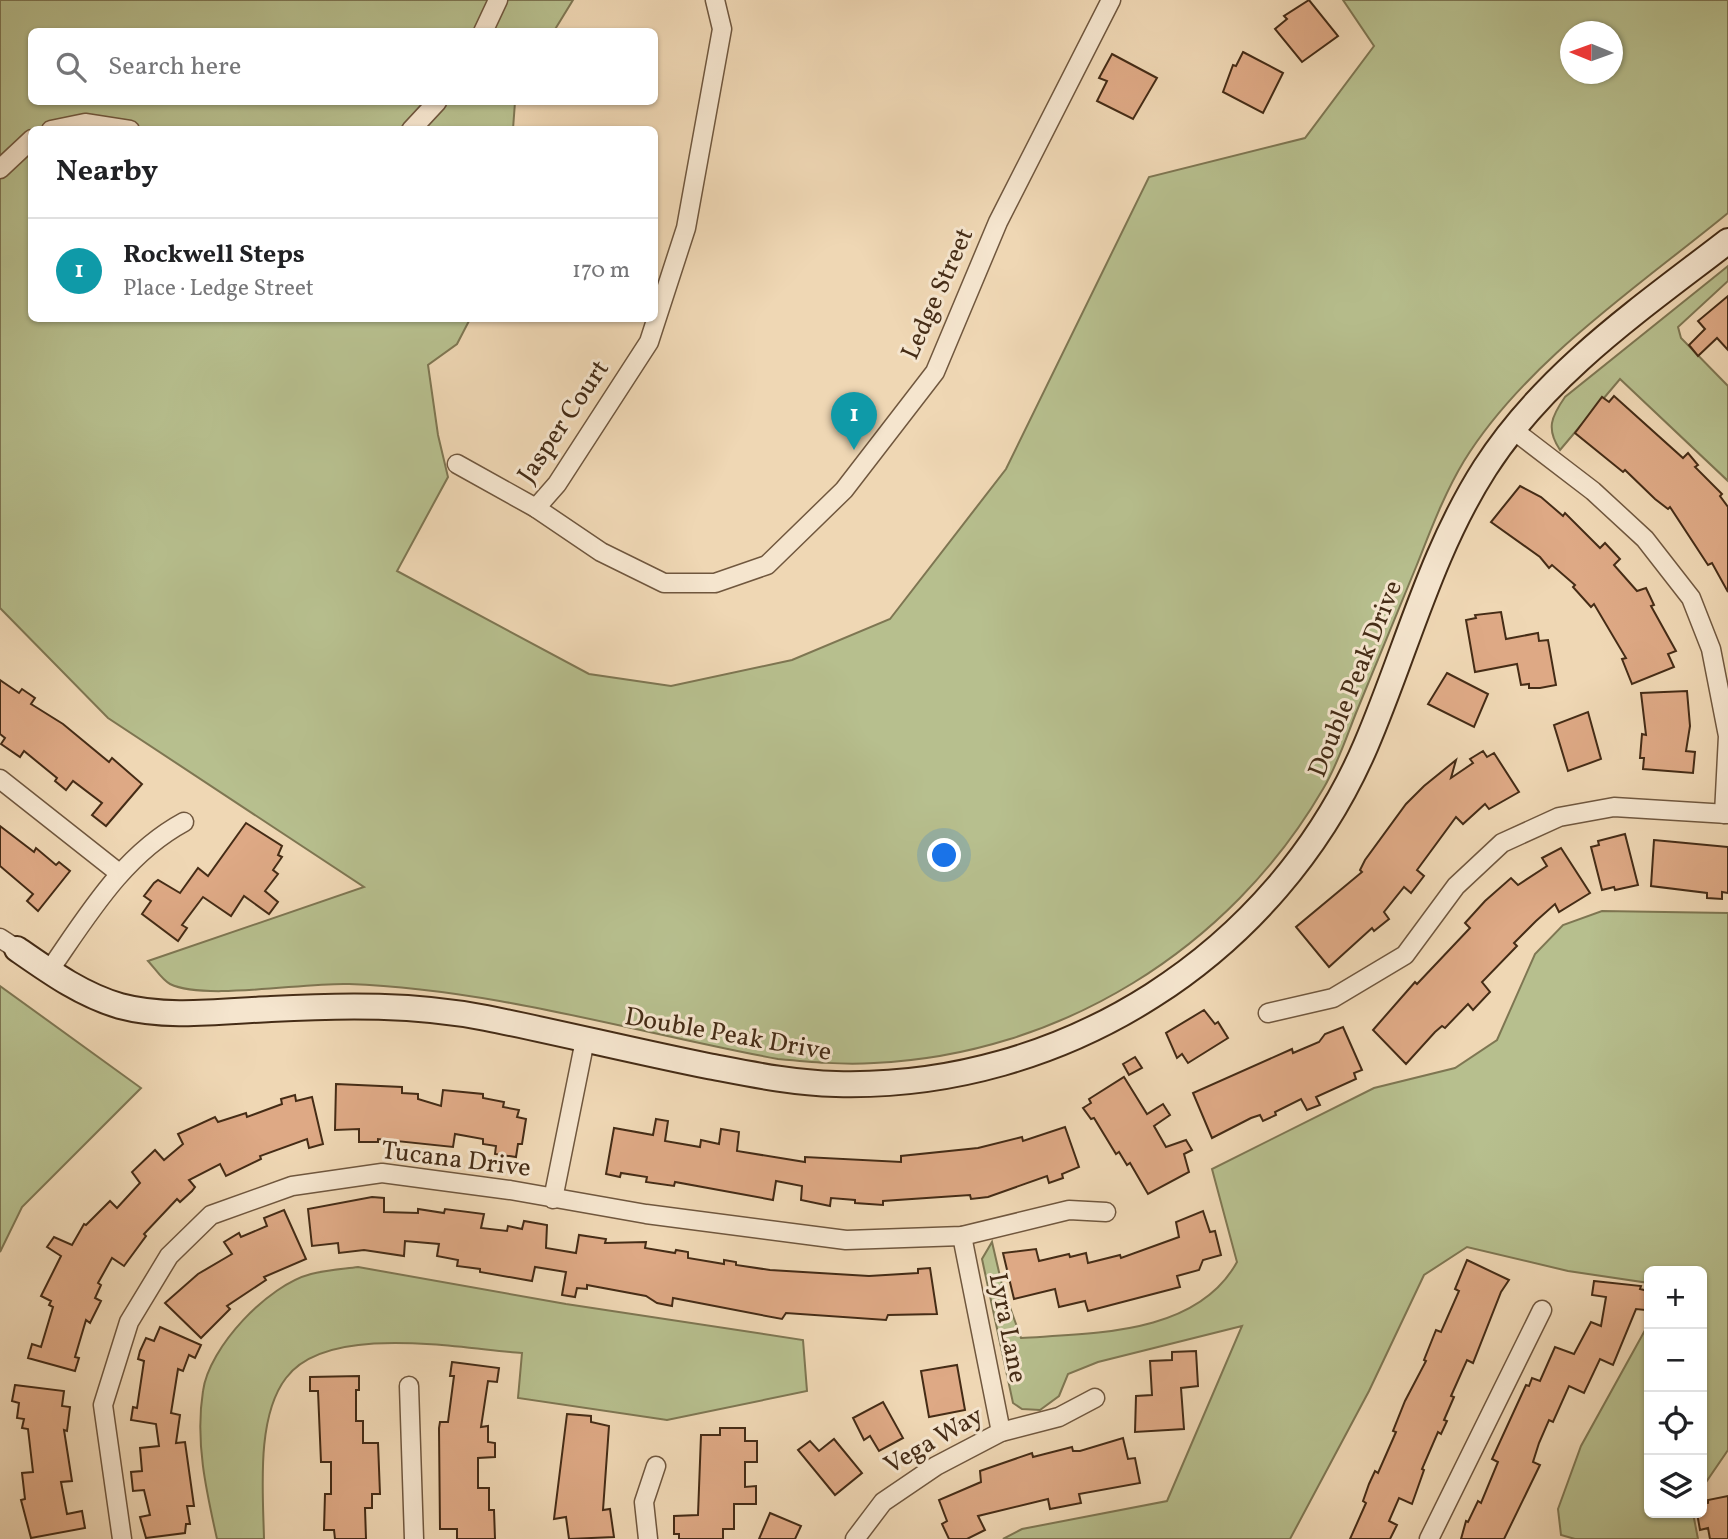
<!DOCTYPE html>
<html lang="en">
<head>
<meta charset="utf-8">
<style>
  :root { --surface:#fff; --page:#f6f6f6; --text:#202124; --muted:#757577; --line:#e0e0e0; --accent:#8f2418 }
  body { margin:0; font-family:Vollkorn,serif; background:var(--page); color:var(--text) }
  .controls { position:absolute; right:21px; bottom:21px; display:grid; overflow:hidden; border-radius:10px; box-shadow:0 2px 5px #0004 }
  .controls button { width:63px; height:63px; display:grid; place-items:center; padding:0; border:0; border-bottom:2px solid var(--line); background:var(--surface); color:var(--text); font:35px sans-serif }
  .compass { position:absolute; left:1560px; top:21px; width:63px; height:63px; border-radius:50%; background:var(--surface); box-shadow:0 2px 5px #0004; rotate:271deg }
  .you { position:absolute; left:945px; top:856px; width:24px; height:24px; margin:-18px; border:5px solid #fff; border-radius:50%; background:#1a73e8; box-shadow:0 0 0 10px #1a73e833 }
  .badge { display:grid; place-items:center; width:46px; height:46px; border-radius:50%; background:var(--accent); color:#fff; font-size:23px; font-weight:700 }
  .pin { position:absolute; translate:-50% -58px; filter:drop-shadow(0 2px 4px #0008) }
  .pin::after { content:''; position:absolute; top:37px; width:24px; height:21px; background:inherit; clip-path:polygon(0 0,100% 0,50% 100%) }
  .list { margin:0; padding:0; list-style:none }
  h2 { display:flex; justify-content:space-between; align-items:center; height:91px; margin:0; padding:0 28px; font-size:30px }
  h2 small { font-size:23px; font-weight:400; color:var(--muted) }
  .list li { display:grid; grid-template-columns:46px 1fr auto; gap:21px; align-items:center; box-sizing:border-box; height:105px; padding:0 28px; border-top:2px solid var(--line) }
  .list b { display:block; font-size:26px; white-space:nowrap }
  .list p { margin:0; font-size:23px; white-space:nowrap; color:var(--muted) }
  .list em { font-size:23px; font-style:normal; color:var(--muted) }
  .icon { flex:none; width:38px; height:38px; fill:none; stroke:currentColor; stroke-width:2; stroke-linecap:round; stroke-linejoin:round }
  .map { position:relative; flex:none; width:1728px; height:1539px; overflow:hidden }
  .search { position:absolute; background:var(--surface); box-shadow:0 2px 5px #0004; left:28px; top:28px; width:630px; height:77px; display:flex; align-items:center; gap:18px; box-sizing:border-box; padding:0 24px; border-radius:10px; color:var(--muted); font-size:26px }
  .panel { position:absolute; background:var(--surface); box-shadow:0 2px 5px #0004; left:28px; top:126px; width:630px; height:196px; border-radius:10px }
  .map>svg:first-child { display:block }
  .green { fill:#b7bf8e; stroke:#7e7652; stroke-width:2; fill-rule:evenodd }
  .building { fill:#dea985; stroke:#452c16; stroke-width:2 }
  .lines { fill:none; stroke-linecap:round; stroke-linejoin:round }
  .street-casing { stroke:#70573e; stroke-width:21 }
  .secondary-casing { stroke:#452c16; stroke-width:28 }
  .street { stroke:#f5e5ce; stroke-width:18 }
  .secondary { stroke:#f5e5ce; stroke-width:24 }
  .labels { text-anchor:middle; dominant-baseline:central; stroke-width:6; stroke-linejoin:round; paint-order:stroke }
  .street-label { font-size:26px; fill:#452c16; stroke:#f5e5ce }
</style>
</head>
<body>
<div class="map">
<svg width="1728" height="1539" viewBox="0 0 1728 1539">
  <rect width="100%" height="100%" fill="#efd7b4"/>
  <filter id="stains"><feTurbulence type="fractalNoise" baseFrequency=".00286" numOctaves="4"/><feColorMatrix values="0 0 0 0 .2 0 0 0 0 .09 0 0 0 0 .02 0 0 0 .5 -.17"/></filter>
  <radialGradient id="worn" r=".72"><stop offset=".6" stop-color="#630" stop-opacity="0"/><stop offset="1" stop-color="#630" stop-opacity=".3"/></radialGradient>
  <g class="green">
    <path d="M0,0H573L554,31L32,32V102H515L513,129L32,130V318L470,319L457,344L428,365L438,435L448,477L397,571L589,674L671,686L792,660L890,619L1006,469L1149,177L1305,138L1374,46L1343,0H1728V213C1639,286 1525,362 1464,461C1444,494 1430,532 1416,567C1396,616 1376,665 1356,713C1346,738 1337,766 1323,789C1230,949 1059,1055 874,1063C842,1065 810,1062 778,1059C638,1033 493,989 349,984C306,982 205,1001 170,984C162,980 154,967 148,961L364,887L108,718L0,608ZM1570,32H1612V74H1570Z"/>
    <path d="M1728,266V281L1678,327L1681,338L1728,386V481L1620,379L1560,450C1546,429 1551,417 1565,397Z"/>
    <path d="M1602,911L1728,913V1450L1702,1488V1271H1649V1283L1568,1271L1467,1247L1424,1275L1369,1391L1290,1539H1003L1022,1529L1167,1501L1242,1326L1098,1362L1068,1374L1059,1396L1040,1410L1022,1409L1013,1403L982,1259L992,1242L1002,1285L1021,1338C1094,1333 1197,1335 1237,1262L1212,1169L1374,1088L1455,1068L1497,1040L1535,954L1563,925Z"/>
    <path d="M0,986L141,1088L22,1207L0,1252Z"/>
    <path d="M358,1267L566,1304L803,1340L807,1391L667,1420L518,1398L522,1353C462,1349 328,1322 286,1378C256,1417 263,1492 264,1539H217C206,1490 195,1441 203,1391C209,1347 268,1285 311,1274C326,1270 343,1269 358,1267Z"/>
    <path d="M1649,1323V1513H1693L1698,1539H1575L1561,1535L1558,1509L1581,1446Z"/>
  </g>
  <g class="building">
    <path d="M1309,0L1338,36L1302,62L1275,29L1287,19L1284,16Z"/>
    <path d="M1243,52L1283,73L1263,113L1223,92L1233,65L1236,66Z"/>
    <path d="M1112,54L1157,78L1133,119L1097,101L1107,81L1099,78Z"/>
    <path d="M1728,296V350L1717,338L1698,356L1689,345L1705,329L1698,321Z"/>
    <path d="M1614,396L1683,458L1688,453L1698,465L1695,467L1722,494L1720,496L1728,507V592L1712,563L1708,565L1670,507L1668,509L1655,499L1625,470L1623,472L1575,433L1602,397L1609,402Z"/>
    <path d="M1520,486L1541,497L1563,516L1565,513L1600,548L1605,543L1620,559L1614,565L1637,591L1646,588L1654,605L1651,606L1676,651L1668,654L1674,667L1632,684L1622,659L1626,658L1594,604L1591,607L1573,587L1575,585L1552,565L1549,568L1540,557L1491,522Z"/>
    <path d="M1501,612L1506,639L1538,633L1539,641L1548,640L1556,685L1540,688H1529V684L1521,685L1517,664L1475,672L1466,620L1476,618L1475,615Z"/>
    <path d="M1447,673L1488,694L1474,727L1428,704Z"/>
    <path d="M0,680L19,693L22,689L35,698L31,704L63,724L109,762L112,758L142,784L106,826L92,815L102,803L73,781L66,790L55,781L57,778L24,751L20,757L1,744L5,738L0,734Z"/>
    <path d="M1687,691L1690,726L1686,751L1695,752L1693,773L1643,769L1644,758H1640L1642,734L1646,735L1641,693Z"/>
    <path d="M1588,712L1601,759L1568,771L1554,725Z"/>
    <path d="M1483,751L1487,757L1494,753L1519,792L1489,809L1485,804L1463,824L1456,817L1417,870L1424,876L1411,893L1404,887L1384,912L1389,919L1374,931L1372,928L1329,967L1296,927L1362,872L1360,870L1365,860L1406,804L1424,786L1456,760L1451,778L1473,763L1470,759Z"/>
    <path d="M246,823L282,846L278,855L282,857L273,870L278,874L265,891L278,902L269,914L244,896L231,916L203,897L182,925L187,928L178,941L142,914L151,901L144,896L154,883L158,880L180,893L198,868L208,876Z"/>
    <path d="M0,826L34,852L36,848L56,865L59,862L70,871L38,911L27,901L33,894L0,866Z"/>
    <path d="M1625,834L1638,885L1615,890L1614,887L1602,890L1591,847L1599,845L1598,841Z"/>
    <path d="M1654,840L1728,847V893L1722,892V899L1707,898V893L1651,886Z"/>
    <path d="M1561,848L1590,893L1559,912L1555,904L1536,921L1514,943L1517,946L1482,982L1490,992L1473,1010L1468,1004L1445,1028L1442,1026L1435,1032L1406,1064L1373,1030L1415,982L1417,984L1470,928L1465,923L1485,901L1511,878L1518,885L1547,866L1542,858Z"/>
    <path d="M1204,1010L1215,1024L1218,1022L1228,1038L1188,1063L1182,1054L1177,1058L1166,1033Z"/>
    <path d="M1343,1027L1362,1070L1354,1073L1356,1079L1316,1097L1320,1105L1307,1110L1301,1099L1275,1112L1276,1115L1263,1121L1260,1115L1251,1118L1212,1138L1193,1093L1292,1049L1293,1053L1319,1042L1325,1034Z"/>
    <path d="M1135,1057L1142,1068L1129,1075L1123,1064Z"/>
    <path d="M1124,1077L1147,1114L1163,1104L1170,1115L1154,1126L1166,1147L1186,1140L1192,1150L1184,1154L1189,1172L1148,1194L1130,1163L1127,1165L1119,1152L1116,1154L1094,1118L1091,1119L1083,1108L1091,1103L1089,1099Z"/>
    <path d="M336,1084L402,1087V1093L418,1094V1099L441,1106L443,1090L483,1094V1098L504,1102L503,1107L519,1110L517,1117L526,1119L522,1144H518L516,1157L495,1154L496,1146L483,1144V1139L455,1134L453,1147L378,1139V1142H359V1129L335,1130Z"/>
    <path d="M295,1095L296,1101L312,1097L323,1144L309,1148L307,1139L260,1156L261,1159L226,1176L220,1164L189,1180L195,1187L192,1191L180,1202L177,1199L144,1234L146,1236L124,1266L112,1258L98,1283L101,1285L95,1298L101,1301L90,1323L86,1320L75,1357L79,1358L75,1371L28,1358L32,1344L41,1347L53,1307L49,1305L51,1301L41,1296L61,1256L47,1247L54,1237L72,1245L84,1224L86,1225L110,1201L117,1208L140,1183L132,1172L155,1150L164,1160L183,1144L178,1134L215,1117L218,1122L246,1113L247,1117L282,1104L281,1099Z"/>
    <path d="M656,1119L668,1121L665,1141L700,1147L701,1140L719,1144L721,1129L739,1132L737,1151L805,1162V1157L901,1162V1156L978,1148L1022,1137L1023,1141L1065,1127L1079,1167L1062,1174L1063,1178L1049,1183L1047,1176L988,1197L971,1199L970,1195L883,1201V1205L855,1203V1200L831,1198L830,1206L801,1200L802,1186L776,1181L773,1200L675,1182L674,1186L646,1182L647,1177L621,1173L620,1177L606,1174L614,1128L653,1135Z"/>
    <path d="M372,1197L384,1198V1212L418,1213V1209L444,1213L445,1209L484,1214L481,1228L507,1231L508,1226L522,1229L524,1221L547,1225L546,1248L576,1253L579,1235L606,1239L605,1243L646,1242L645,1248L675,1253L676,1250L688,1252V1258L724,1264V1260L736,1262V1265L770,1270L869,1276L918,1273V1269L930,1268L937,1314L888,1315L886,1320L786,1313L782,1319L673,1298L672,1306L657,1303L646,1296L587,1285V1289L577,1288L575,1297L562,1295L566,1272L535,1267L532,1281L480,1272V1269L457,1266L458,1260L437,1256L439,1244L405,1241L404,1256L364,1250L339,1253L338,1243L312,1246L308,1209Z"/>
    <path d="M284,1210L306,1259L264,1277L266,1280L227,1306L230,1309L201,1338L165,1303L198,1274L232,1254L224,1242L239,1233L241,1237L267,1226L264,1218Z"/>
    <path d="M1203,1211L1210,1232L1215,1231L1221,1255L1203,1260L1199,1270L1177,1276L1180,1287L1088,1311L1085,1301L1059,1307L1055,1289L1014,1299L1003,1253L1036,1249L1039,1261L1069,1254L1070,1257L1086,1253L1088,1263L1120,1255L1121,1258L1179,1237L1176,1222Z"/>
    <path d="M1467,1260L1509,1280L1501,1292L1473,1363L1467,1360L1451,1396L1454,1397L1444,1420L1447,1421L1441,1434L1438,1432L1422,1469L1424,1470L1412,1504L1399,1498L1389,1521L1397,1525L1390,1539H1350L1366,1503L1363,1501L1369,1484L1375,1471L1378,1473L1396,1432L1393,1431L1405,1401L1426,1361L1424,1360L1436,1330L1441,1332L1459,1291L1455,1289Z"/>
    <path d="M1594,1281L1641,1286L1640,1289L1648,1291L1645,1310L1636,1309L1613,1365L1600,1359L1584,1393L1569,1386L1553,1422L1549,1420L1539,1443L1533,1462L1540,1465L1504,1539H1461L1466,1521L1468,1522L1478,1501L1481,1503L1498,1462L1492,1459L1526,1385L1529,1386L1532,1378L1540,1381L1555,1347L1574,1354L1591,1322L1601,1326L1606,1297L1592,1295Z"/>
    <path d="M160,1327L201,1345L195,1358L189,1355L183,1371L178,1369L171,1413L180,1415L176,1443L185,1442L194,1506H187L190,1524H186L185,1533L146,1538L140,1517L150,1515L144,1490L133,1491L131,1472L142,1471L140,1448L159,1446L156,1424L131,1420L133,1407L137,1408L144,1361L138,1359L140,1351L146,1338L154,1341Z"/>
    <path d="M1196,1351L1198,1386L1181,1388L1184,1429L1135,1432L1136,1396L1152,1395L1150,1361L1172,1360V1352Z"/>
    <path d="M452,1362L499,1368L497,1382L488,1381L481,1427L488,1426V1442L495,1443V1457L478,1458V1488H489V1510H494L495,1539H457V1529H440L439,1428L440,1422H448L454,1376H450Z"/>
    <path d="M957,1365L965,1410L929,1417L921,1371Z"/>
    <path d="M359,1376V1390H356V1421H363V1443H378L380,1494H372V1508H365L366,1539H335L334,1530H324L325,1494H331V1462H321L318,1391H310V1377Z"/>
    <path d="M15,1385L64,1391L62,1406L70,1407L67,1431L64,1430L72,1481L61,1482L67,1514L82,1511L85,1528L31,1538L21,1500L25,1499L22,1473L33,1472L28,1429L22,1428L24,1419L17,1418L19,1403L12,1401Z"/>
    <path d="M883,1402L903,1438L879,1451L870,1436L864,1440L853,1418Z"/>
    <path d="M567,1414L591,1416V1422L609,1426L603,1510L610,1509L614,1537L569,1539L566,1517L554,1519Z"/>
    <path d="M720,1428H745V1441H757V1462H745V1487L756,1486V1504H734V1529H723V1539H679V1534H674V1516L698,1515L701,1435H720Z"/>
    <path d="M1123,1438L1128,1459L1135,1458L1140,1483L1079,1494L1081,1503L1050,1509L1048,1499L978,1516L985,1530L967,1539H949L942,1524L947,1521L939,1500L981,1482L980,1471L1032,1453L1033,1457L1072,1447L1073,1451H1080Z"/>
    <path d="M834,1439L862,1473L835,1495L798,1450L810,1441L819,1451Z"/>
    <path d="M1728,1496V1539H1710L1708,1528L1700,1530L1697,1513H1702V1504L1708,1503V1500Z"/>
    <path d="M770,1513L801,1526L795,1539H759Z"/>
  </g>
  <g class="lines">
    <g class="street-casing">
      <g id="street">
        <path d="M483,32L498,0"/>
        <path d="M51,130L85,123L130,130"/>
        <path d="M411,130L437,102"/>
        <path d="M0,169L32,139"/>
        <path d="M1512,429L1593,491L1645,539L1691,598L1711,649L1728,736L1724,814"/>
        <path d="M457,464L536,508L601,552L664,583H715L767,565L844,490L935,372L998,222L1111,0"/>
        <path d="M536,508L557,484L649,342L686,228L722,29L715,0"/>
        <path d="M0,779L119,873"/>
        <path d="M0,938L17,949"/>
        <path d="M49,971C88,915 123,855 184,822"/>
        <path d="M1268,1013L1333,998L1405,955L1456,886L1502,843L1559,817L1614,807L1728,814"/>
        <path d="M553,1199L585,1040"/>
        <path d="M962,1236L1001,1432"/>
        <path d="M409,1386L414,1539"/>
        <path d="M122,1539L103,1405L129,1322L169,1256L211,1215L292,1186L382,1173L510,1190L646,1214L846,1240L962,1236L1069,1210L1106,1212"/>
        <path d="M648,1539L644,1502L656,1466"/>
        <path d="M855,1539L883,1502L936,1466L1001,1432L1059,1417L1095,1398"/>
        <path d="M1429,1539L1542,1310"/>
      </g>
    </g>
    <g class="secondary-casing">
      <path id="secondary" d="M17,949C50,972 82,995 120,1006C168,1019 223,1011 271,1009C343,1005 415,1004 486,1018C560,1033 634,1051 708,1066C750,1074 792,1083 836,1084C1063,1090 1276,955 1366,745C1406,652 1430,554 1485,468C1546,373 1640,309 1728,241"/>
    </g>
    <use href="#street" class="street"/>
    <use href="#secondary" class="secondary"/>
  </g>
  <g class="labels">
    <g class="street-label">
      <text transform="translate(938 294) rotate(-66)">Ledge Street</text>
      <text transform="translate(564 422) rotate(-56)">Jasper Court</text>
      <text transform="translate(1356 679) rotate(-68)">Double Peak Drive</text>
      <text transform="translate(728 1035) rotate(10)">Double Peak Drive</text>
      <text transform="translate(456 1160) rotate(7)">Tucana Drive</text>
      <text transform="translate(1007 1328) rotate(79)">Lyra Lane</text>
      <text transform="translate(934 1441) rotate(-30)">Vega Way</text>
    </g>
  </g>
  <rect width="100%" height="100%" filter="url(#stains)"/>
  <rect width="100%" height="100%" fill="url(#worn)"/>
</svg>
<div class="controls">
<button>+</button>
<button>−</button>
<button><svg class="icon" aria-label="locate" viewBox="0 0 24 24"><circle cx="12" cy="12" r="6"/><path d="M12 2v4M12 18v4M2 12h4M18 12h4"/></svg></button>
<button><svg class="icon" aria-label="layers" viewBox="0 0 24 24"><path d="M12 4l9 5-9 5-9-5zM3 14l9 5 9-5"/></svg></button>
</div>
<svg class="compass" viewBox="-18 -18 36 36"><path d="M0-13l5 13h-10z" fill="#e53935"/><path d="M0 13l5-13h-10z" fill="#757577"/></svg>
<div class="you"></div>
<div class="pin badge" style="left:854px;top:450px;background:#0f9aa8">1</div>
<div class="search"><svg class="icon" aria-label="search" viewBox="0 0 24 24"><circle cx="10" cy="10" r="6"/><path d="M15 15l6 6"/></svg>Search here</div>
<section class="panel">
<h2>Nearby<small></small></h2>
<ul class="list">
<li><span class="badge" style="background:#0f9aa8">1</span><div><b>Rockwell Steps</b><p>Place · Ledge Street</p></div><em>170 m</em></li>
</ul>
</section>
</div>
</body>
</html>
